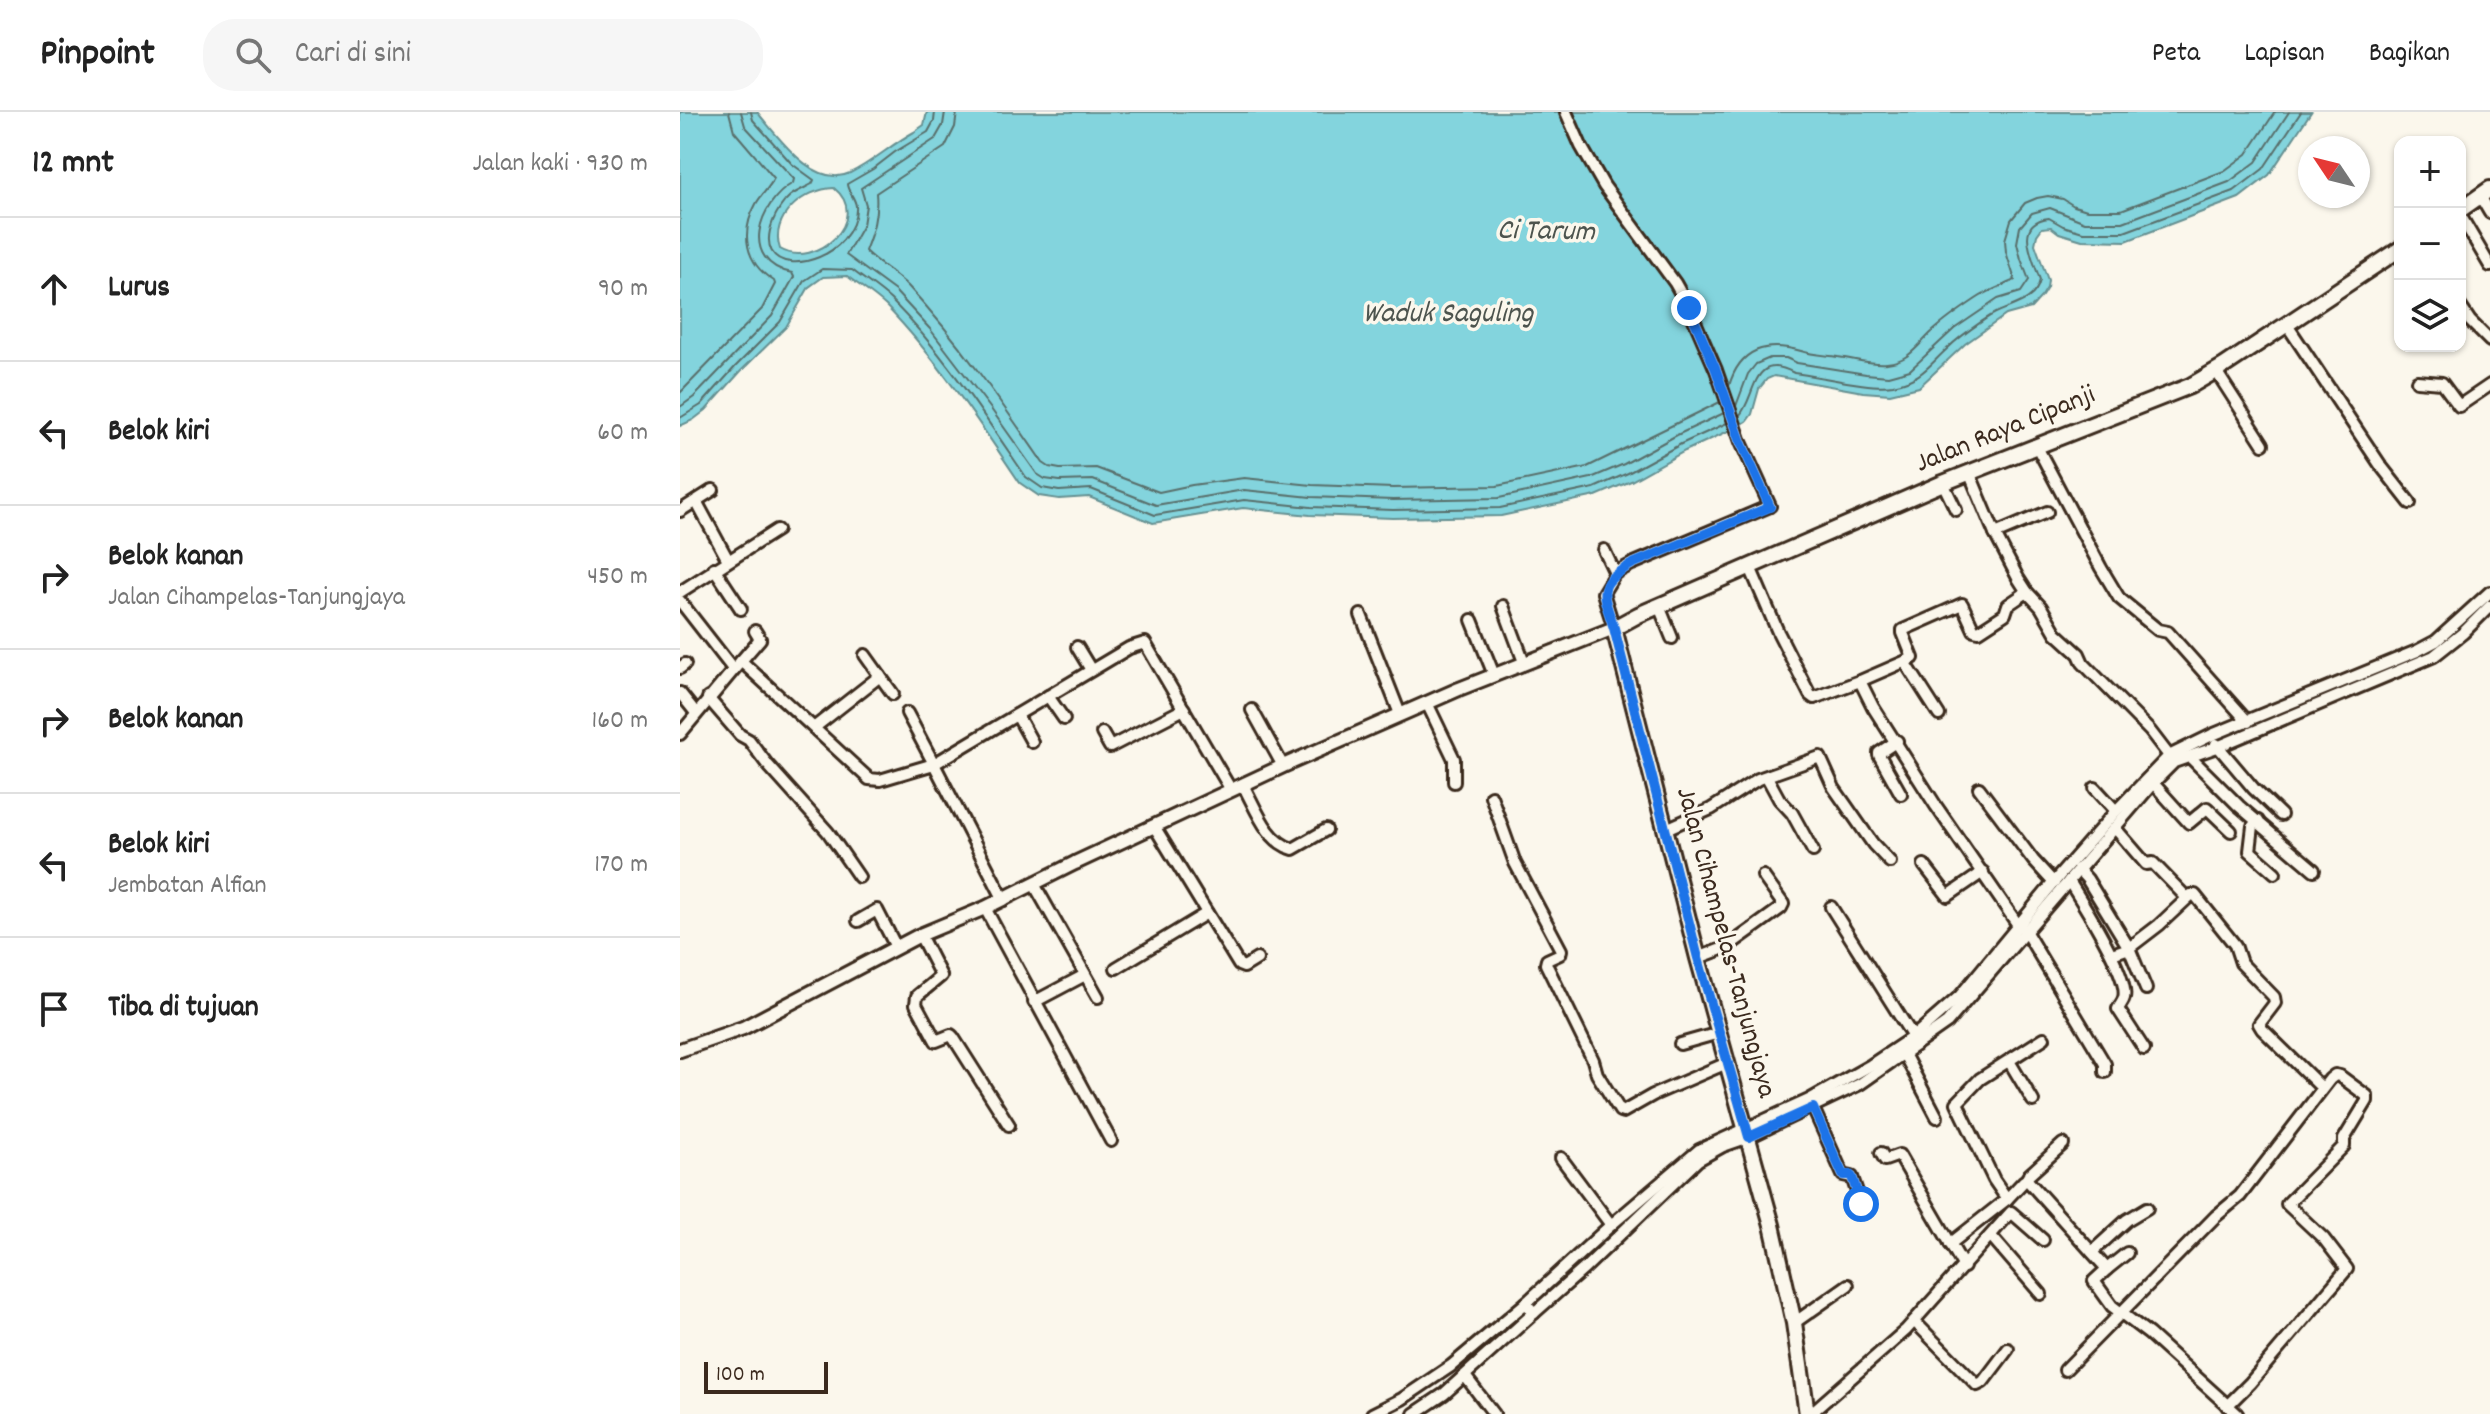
<!DOCTYPE html>
<html lang="id">
<head>
<meta charset="utf-8">
<style>
  :root { --surface:#fff; --page:#f6f6f6; --text:#222; --muted:#767676; --line:#e0e0e0 }
  body { margin:0; font-family:Dekko,sans-serif; background:var(--page); color:var(--text) }
  .controls { position:absolute; right:24px; top:24px; display:grid; overflow:hidden; border-radius:16px; box-shadow:0 2px 6px #0004 }
  .controls button { width:72px; height:72px; display:grid; place-items:center; padding:0; border:0; border-bottom:2px solid var(--line); background:var(--surface); color:var(--text); font:40px sans-serif }
  .compass { position:absolute; left:1618px; top:24px; width:72px; height:72px; border-radius:50%; background:var(--surface); box-shadow:0 2px 6px #0004; rotate:305deg }
  .scale { position:absolute; left:24px; bottom:20px; width:124px; box-sizing:border-box; padding-left:8px; border:4px solid #3b2a1e; border-top:0; font-size:22px; line-height:28px; white-space:nowrap; color:#3b2a1e; -webkit-text-stroke:6px #fbf7ec; paint-order:stroke }
  .stop { position:absolute; width:24px; height:24px; margin:-18px; border:6px solid #1a73e8; border-radius:50%; background:#fff }
  .stop.end { background:#1a73e8; border-color:#fff; box-shadow:0 2px 8px #0008 }
  .list { margin:0; padding:0; list-style:none }
  h2 { display:flex; justify-content:space-between; align-items:center; height:104px; margin:0; padding:0 32px; font-size:34px }
  h2 small { font-size:26px; font-weight:400; color:var(--muted) }
  .list li { display:grid; grid-template-columns:52px 1fr auto; gap:24px; align-items:center; box-sizing:border-box; height:144px; padding:0 32px; border-top:2px solid var(--line) }
  .list b { display:block; font-size:30px; white-space:nowrap }
  .list p { margin:0; font-size:26px; white-space:nowrap; color:var(--muted) }
  .list em { font-size:26px; font-style:normal; color:var(--muted) }
  .icon { flex:none; width:44px; height:44px; fill:none; stroke:currentColor; stroke-width:2; stroke-linecap:round; stroke-linejoin:round }
  .map { position:relative; flex:none; width:1810px; height:1302px; overflow:hidden }
  header { display:flex; align-items:center; gap:48px; box-sizing:border-box; height:112px; padding:0 40px; background:var(--surface); border-bottom:2px solid var(--line) }
  header strong { font-size:38px }
  nav { display:flex; gap:44px; margin-inline-start:auto; font-size:28px }
  .search { width:560px; height:72px; background:var(--page); display:flex; align-items:center; gap:20px; box-sizing:border-box; padding:0 28px; border-radius:32px; color:var(--muted); font-size:30px }
  main { display:flex }
  aside { flex:1; background:var(--surface) }
  .map>svg:first-child { display:block }
  .water { fill:#83d4dd; stroke:#669091; stroke-width:2; fill-rule:evenodd }
  .lines { fill:none; stroke-linecap:round; stroke-linejoin:round }
  .shore { stroke:#586e6a; stroke-width:2 }
  .minor-casing { stroke:#3b2a1e; stroke-width:16 }
  .tertiary-casing { stroke:#3b2a1e; stroke-width:18 }
  .secondary-casing { stroke:#3b2a1e; stroke-width:20 }
  .minor { stroke:#fbf7ec; stroke-width:10 }
  .tertiary { stroke:#fbf7ec; stroke-width:12 }
  .secondary { stroke:#fbf7ec; stroke-width:14 }
  .route { stroke:#1a73e8; stroke-width:10 }
  .labels { text-anchor:middle; dominant-baseline:central; stroke-width:7; stroke-linejoin:round; paint-order:stroke }
  .street-label { font-size:28px; fill:#3b2a1e; stroke:#fbf7ec }
  .water-label { font-size:30px; font-style:italic; fill:#4d544e; stroke:#fbf7ec }
</style>
</head>
<body>
<header>
<strong>Pinpoint</strong>
<div class="search"><svg class="icon" aria-label="search" viewBox="0 0 24 24"><circle cx="10" cy="10" r="6"/><path d="M15 15l6 6"/></svg>Cari di sini</div>
<nav><a>Peta</a><a>Lapisan</a><a>Bagikan</a></nav>
</header>
<main>
<aside>
<h2>12 mnt<small>Jalan kaki · 930 m</small></h2>
<ul class="list">
<li><svg class="icon" aria-label="ahead" viewBox="0 0 24 24"><path d="M12 20V5M6 11l6-6 6 6"/></svg><div><b>Lurus</b></div><em>90 m</em></li>
<li><svg class="icon" aria-label="left" viewBox="0 0 24 24"><path d="M17 20v-9H6M10 6l-5 5 5 5"/></svg><div><b>Belok kiri</b></div><em>60 m</em></li>
<li><svg class="icon" aria-label="right" viewBox="0 0 24 24"><path d="M7 20v-9h11M14 6l5 5-5 5"/></svg><div><b>Belok kanan</b><p>Jalan Cihampelas-Tanjungjaya</p></div><em>450 m</em></li>
<li><svg class="icon" aria-label="right" viewBox="0 0 24 24"><path d="M7 20v-9h11M14 6l5 5-5 5"/></svg><div><b>Belok kanan</b></div><em>160 m</em></li>
<li><svg class="icon" aria-label="left" viewBox="0 0 24 24"><path d="M17 20v-9H6M10 6l-5 5 5 5"/></svg><div><b>Belok kiri</b><p>Jembatan Alfian</p></div><em>170 m</em></li>
<li><svg class="icon" aria-label="arrive" viewBox="0 0 24 24"><path d="M6 21V4h12l-3 4 3 4H6"/></svg><div><b>Tiba di tujuan</b></div></li>
</ul>
</aside>
<div class="map">
<svg width="1810" height="1302" viewBox="0 0 1810 1302">
  <rect width="100%" height="100%" fill="#fbf7ec"/>
  <filter id="ink" filterUnits="userSpaceOnUse"><feTurbulence type="fractalNoise" baseFrequency=".0125" numOctaves="2"/><feDisplacementMap in="SourceGraphic" scale="16" xChannelSelector="R" yChannelSelector="G"/><feConvolveMatrix kernelMatrix="1 2 1 2 8 2 1 2 1" color-interpolation-filters="sRGB"/></filter>
  <g filter="url(#ink)">
    <path class="water" d="M0,0H77C97,23 134,78 170,61C193,50 212,32 234,20L244,13L247,0H1631L1589,63L1559,86L1446,129L1402,128L1379,121L1371,115L1362,116L1357,123L1355,132L1368,168L1367,176L1362,184L1351,196L1326,203L1285,232L1239,275L1210,282L1183,280L1094,264L1087,267L1079,277L1072,302L1067,309L1057,315L1005,339L951,369L916,384L821,404L713,406L630,403L563,396L473,411L409,385L379,387L359,384L340,371C299,310 257,247 206,194C194,183 180,174 167,164L143,165L129,175L106,215L61,259L26,298L13,308L0,314ZM154,76C192,107 136,158 100,137C89,105 124,77 154,76Z"/>
    <g class="lines">
      <g class="shore">
        <path d="M71,0L73,8L112,52L134,68L132,72C125,76 117,79 110,84C103,90 96,101 93,109C72,163 138,158 163,128C171,119 177,106 176,94C175,85 167,79 167,72L193,57L215,40L248,20L254,9L255,0"/>
        <path d="M265,0L263,13L255,27L181,76L186,93L183,113L166,143L215,179L250,217L311,297L357,362L365,367L380,369L413,368L476,393L564,378L631,385L713,388L819,386L911,366L944,352L997,323L1044,301"/>
        <path d="M277,0L275,15L265,35L196,81C198,103 193,119 185,139C198,152 215,161 228,174C279,229 321,290 363,351L369,355L380,357L416,356L479,380L512,373L564,366L632,373L713,376L817,374L907,355L1040,290"/>
        <path d="M1049,274C1060,236 1087,229 1121,239C1133,243 1146,243 1158,245C1174,247 1191,253 1207,251C1229,249 1237,234 1252,220C1265,208 1281,197 1296,187C1309,178 1322,174 1335,168L1326,140L1325,128L1331,108L1345,91L1357,86L1368,84L1383,87L1394,94L1407,98H1441L1544,59L1567,42L1595,0"/>
        <path d="M0,281L82,197L95,172L94,169C65,151 60,121 76,92C81,83 90,75 94,66L54,19L49,0"/>
        <path d="M1056,294L1068,262L1076,252L1090,246H1106L1117,251L1186,262L1208,264L1230,258L1274,217L1318,187L1341,180L1349,168L1341,147L1337,131L1340,115L1352,101L1370,96L1405,110H1443L1549,70L1576,50L1609,0"/>
        <path d="M0,295L14,285L92,204L114,165L112,161C59,150 78,91 113,71L114,67L65,14L61,0"/>
        <path d="M1059,304C1076,287 1071,238 1114,261C1140,264 1190,277 1213,273C1242,267 1248,254 1268,236C1280,224 1294,215 1307,206C1325,193 1355,193 1360,168C1354,148 1332,110 1369,106L1383,114L1403,120H1444L1554,79L1583,57L1621,0"/>
        <path d="M0,306L21,293L56,254L100,210L124,169L142,157L172,158C185,168 199,177 211,188C263,240 305,305 346,365L362,376L379,379L411,377L475,403L564,388L631,395L713,398L820,396L914,376L948,361L1001,332L1047,311"/>
      </g>
      <g class="minor-casing">
        <g id="minor">
          <path d="M886,0L901,34L924,74L995,171L1009,196L1036,258L1061,330L1090,394L952,452L935,461L923,481L934,516"/>
          <path d="M1800,84L1810,101"/>
          <path d="M1780,103L1810,154"/>
          <path d="M1780,194L1790,209L1810,229"/>
          <path d="M1607,213L1701,354L1730,391"/>
          <path d="M1536,259L1583,332"/>
          <path d="M1737,269L1762,271L1779,294L1810,273"/>
          <path d="M1356,333L1421,456L1439,486L1478,518L1488,520L1568,610"/>
          <path d="M1289,360L1315,422L1338,466L1347,480L1361,495L1376,521L1399,542L1403,551L1470,619L1493,649"/>
          <path d="M1263,371L1276,398"/>
          <path d="M16,389L48,448"/>
          <path d="M0,399L33,378"/>
          <path d="M1315,422L1367,400"/>
          <path d="M924,438L935,461"/>
          <path d="M1070,455L1098,520L1130,583L1134,586L1180,569L1233,546L1223,521V518L1282,492L1294,518L1299,519L1325,502L1328,493L1347,480"/>
          <path d="M34,456L61,497"/>
          <path d="M0,480L97,418"/>
          <path d="M0,489L53,557"/>
          <path d="M823,494L844,550"/>
          <path d="M979,494L992,526"/>
          <path d="M681,503L720,602"/>
          <path d="M792,508L814,563"/>
          <path d="M397,535L411,558"/>
          <path d="M185,543L200,564"/>
          <path d="M61,549L80,527L75,519"/>
          <path d="M1225,550L1259,603"/>
          <path d="M0,556L5,552"/>
          <path d="M1180,569L1193,595L1256,694L1338,813"/>
          <path d="M0,581L16,601"/>
          <path d="M368,584L384,607"/>
          <path d="M28,586L60,623L69,628L87,652L148,720L179,765"/>
          <path d="M747,591L774,647V670"/>
          <path d="M572,598L603,654"/>
          <path d="M227,601L254,652L449,536L465,531L551,678"/>
          <path d="M337,603L352,630"/>
          <path d="M135,615L200,564L213,582"/>
          <path d="M422,621L430,635L504,597"/>
          <path d="M0,622L61,549L189,667L200,668L254,652L324,788"/>
          <path d="M1217,629L1199,641V643L1221,682"/>
          <path d="M1536,632L1574,677L1601,703"/>
          <path d="M1510,645L1559,694L1634,758"/>
          <path d="M1087,665L1099,687L1112,701L1133,739"/>
          <path d="M1473,671L1509,711L1527,696L1551,719"/>
          <path d="M563,673C575,694 587,731 613,737L646,718"/>
          <path d="M1299,676L1353,748L1374,771"/>
          <path d="M1415,676L1436,699"/>
          <path d="M811,684L835,751L881,838L880,842L867,848L866,852L913,948L917,962L940,999L943,1000L973,983L1047,951"/>
          <path d="M1578,709L1573,714L1570,739L1595,761"/>
          <path d="M474,714L559,853L564,855L577,847"/>
          <path d="M1435,716L1466,752L1473,751L1507,786"/>
          <path d="M986,717L1031,697L1078,667L1140,645L1154,676L1193,732L1210,750"/>
          <path d="M1244,753L1268,784L1303,760"/>
          <path d="M1398,757L1407,767L1449,836L1479,813L1511,783H1515L1555,833L1561,851L1594,885L1595,891L1579,912L1582,917L1642,976"/>
          <path d="M1389,769C1401,788 1450,865 1444,886C1443,890 1440,893 1438,897L1464,937"/>
          <path d="M354,772L418,885"/>
          <path d="M1151,795L1233,925"/>
          <path d="M305,796L431,1029"/>
          <path d="M178,809L197,798L216,835"/>
          <path d="M1344,817L1425,952V960"/>
          <path d="M240,823L261,864L237,884L236,892L256,929L271,923L273,925L329,1013"/>
          <path d="M1432,842L1449,836L1466,877"/>
          <path d="M1018,846L1047,835L1101,796L1103,792L1083,764"/>
          <path d="M436,856L527,801"/>
          <path d="M354,890L405,863"/>
          <path d="M1364,926L1300,967L1277,991L1314,1068L1327,1087L1344,1069H1348L1427,1157L1414,1169L1432,1194L1469,1222L1557,1302"/>
          <path d="M1000,932L1039,921"/>
          <path d="M1224,942L1257,1005"/>
          <path d="M1329,949L1353,989"/>
          <path d="M1133,996L1163,1063L1172,1065L1181,1092"/>
          <path d="M1201,1041L1205,1048L1219,1043L1284,1155"/>
          <path d="M881,1046L931,1113"/>
          <path d="M1346,1068L1349,1063L1383,1032"/>
          <path d="M1311,1124L1361,1182"/>
          <path d="M1270,1132L1327,1087"/>
          <path d="M1412,1140L1447,1108L1467,1096"/>
          <path d="M1427,1157L1447,1141"/>
          <path d="M846,1191L931,1113L1019,1038L1129,988L1191,953L1233,925L1280,884L1379,764L1436,699L1489,644L1532,623L1737,539L1756,529L1810,480"/>
          <path d="M1234,1209L1297,1273L1303,1270L1328,1237"/>
          <path d="M1114,1211L1168,1173"/>
          <path d="M1385,1258L1536,1104L1560,1084L1650,967L1655,963L1660,964L1687,984V989L1664,1027V1034L1607,1092L1644,1127L1667,1157L1570,1271L1547,1294"/>
          <path d="M785,1264L814,1302"/>
          <path d="M692,1302L722,1287L771,1254L846,1191L854,1201L905,1156L1018,1048L1043,1034L1069,1025L1180,972L1267,911L1473,671L1494,650L1537,635L1754,544L1783,521L1810,494"/>
          <path d="M734,1302L764,1282L854,1201"/>
          <path d="M1130,1302L1226,1218L1331,1100L1363,1128"/>
        </g>
      </g>
      <g class="tertiary-casing">
        <path id="tertiary" d="M0,938L63,916L240,823L305,796L395,751L603,654L779,577L934,516"/>
      </g>
      <g class="secondary-casing">
        <g id="secondary">
          <path d="M1780,98L1810,77"/>
          <path d="M1127,1302L1114,1211L1092,1113L1018,846L934,516L958,503L1263,371L1510,274L1544,254L1720,137"/>
        </g>
      </g>
      <use href="#minor" class="minor"/>
      <use href="#tertiary" class="tertiary"/>
      <use href="#secondary" class="secondary"/>
    </g>
  </g>
  <g class="lines" filter="url(#ink)">
    <path class="route" d="M1009,196L1036,258L1061,330L1090,395L952,452C915,473 922,480 934,516L1018,846L1069,1025L1133,996L1163,1063H1170L1172,1065L1181,1092"/>
  </g>
  <g class="labels">
    <g class="street-label">
      <text transform="translate(1326 319) rotate(-22)">Jalan Raya Cipanji</text>
      <text transform="translate(1044 831) rotate(75)">Jalan Cihampelas-Tanjungjaya</text>
    </g>
    <g class="water-label">
      <text transform="translate(866 121) rotate(1)">Ci Tarum</text>
      <text x="768" y="203">Waduk Saguling</text>
    </g>
  </g>
</svg>
<div class="controls">
<button>+</button>
<button>−</button>
<button><svg class="icon" aria-label="layers" viewBox="0 0 24 24"><path d="M12 4l9 5-9 5-9-5zM3 14l9 5 9-5"/></svg></button>
</div>
<svg class="compass" viewBox="-18 -18 36 36"><path d="M0-13l5 13h-10z" fill="#e53935"/><path d="M0 13l5-13h-10z" fill="#767676"/></svg>
<div class="scale">100 m</div>
<div class="stop" style="left:1181px;top:1092px"></div>
<div class="stop end" style="left:1009px;top:196px"></div>
</div>
</main>
</body>
</html>
